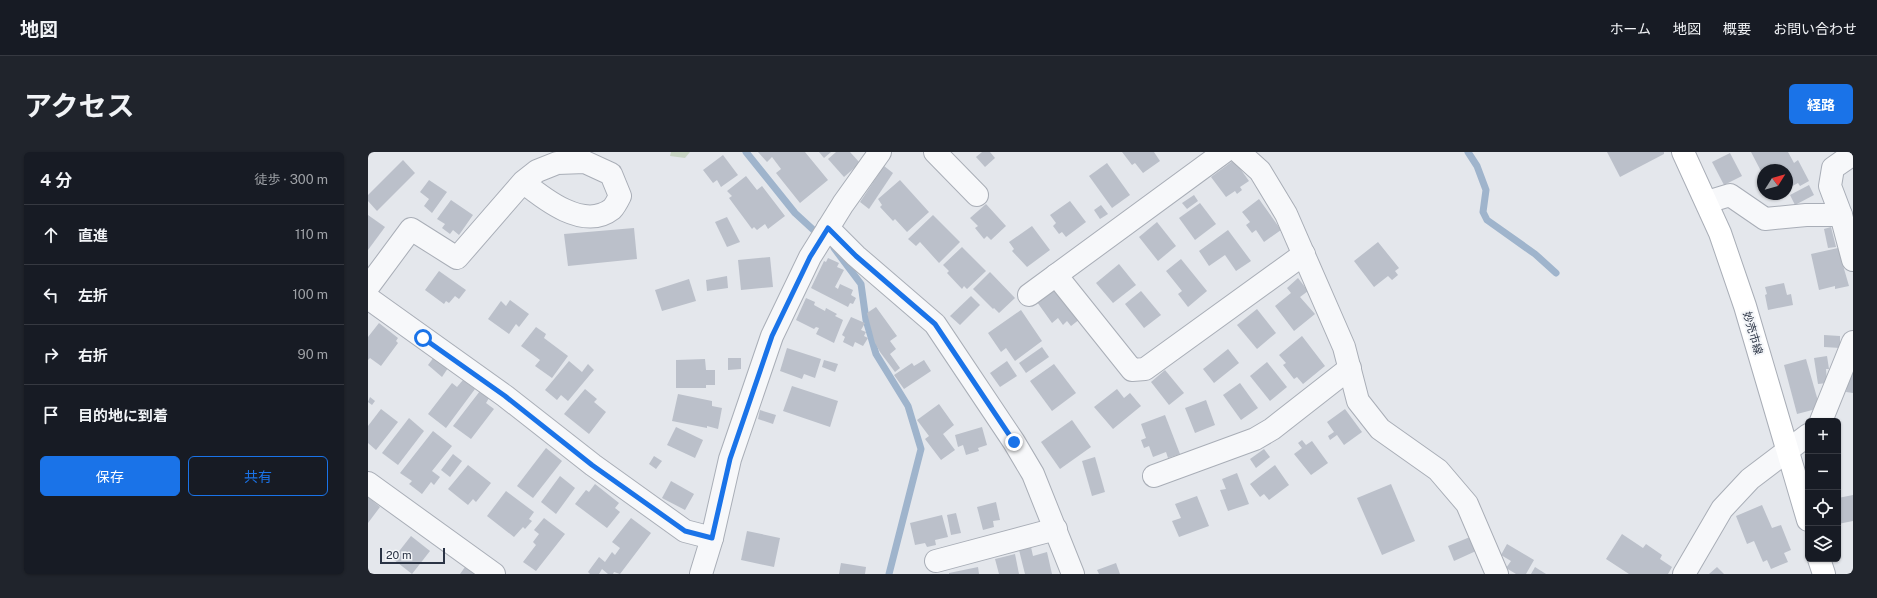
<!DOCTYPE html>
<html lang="ja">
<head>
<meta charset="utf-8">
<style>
  :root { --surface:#171b24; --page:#20242c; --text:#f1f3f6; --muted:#9ea1a6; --line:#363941; --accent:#1a73e8 }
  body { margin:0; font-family:"Public Sans","Noto Sans JP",sans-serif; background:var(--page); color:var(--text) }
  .controls { position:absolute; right:12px; bottom:12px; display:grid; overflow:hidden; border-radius:6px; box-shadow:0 1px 3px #0004 }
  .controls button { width:36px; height:36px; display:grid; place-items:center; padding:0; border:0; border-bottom:1px solid var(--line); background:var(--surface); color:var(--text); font:20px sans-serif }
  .compass { position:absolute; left:1389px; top:12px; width:36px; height:36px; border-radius:50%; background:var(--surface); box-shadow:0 1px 3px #0004; rotate:53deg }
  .scale { position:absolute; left:12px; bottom:10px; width:65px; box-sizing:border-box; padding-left:4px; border:2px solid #2b3445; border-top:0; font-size:11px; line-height:14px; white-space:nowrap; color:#2b3445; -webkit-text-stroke:3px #f4f6f9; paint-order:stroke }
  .stop { position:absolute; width:12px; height:12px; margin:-9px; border:3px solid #1a73e8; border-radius:50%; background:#fff }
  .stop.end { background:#1a73e8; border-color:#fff; box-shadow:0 1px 4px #0008 }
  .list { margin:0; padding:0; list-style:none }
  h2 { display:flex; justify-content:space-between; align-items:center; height:52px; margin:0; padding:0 16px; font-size:17px }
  h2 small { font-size:13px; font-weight:400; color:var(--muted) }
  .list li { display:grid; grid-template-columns:26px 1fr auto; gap:12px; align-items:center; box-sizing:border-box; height:60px; padding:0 16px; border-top:1px solid var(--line) }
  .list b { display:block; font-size:15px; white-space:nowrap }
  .list em { font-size:13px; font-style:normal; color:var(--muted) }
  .actions { display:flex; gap:8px; padding:12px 16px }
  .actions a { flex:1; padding:9px 0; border:1px solid var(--accent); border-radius:6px; text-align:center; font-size:14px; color:var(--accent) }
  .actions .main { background:var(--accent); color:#fff }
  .icon { flex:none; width:22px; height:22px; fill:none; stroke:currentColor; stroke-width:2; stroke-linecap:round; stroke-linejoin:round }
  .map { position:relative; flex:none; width:1485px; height:422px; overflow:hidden; border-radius:6px }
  header { display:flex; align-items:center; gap:24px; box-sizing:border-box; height:56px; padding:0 20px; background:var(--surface); border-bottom:1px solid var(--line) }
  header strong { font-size:19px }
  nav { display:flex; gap:22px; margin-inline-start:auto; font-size:14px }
  .intro { display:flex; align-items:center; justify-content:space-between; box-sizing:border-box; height:96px; padding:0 24px }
  h1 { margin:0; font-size:28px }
  .button { padding:10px 18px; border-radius:6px; background:var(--accent); color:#fff; font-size:14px; font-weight:700 }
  main { display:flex; gap:24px; padding:0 24px }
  aside { flex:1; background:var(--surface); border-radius:6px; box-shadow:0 1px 3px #0004 }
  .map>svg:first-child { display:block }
  .green { fill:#c9d6c5 }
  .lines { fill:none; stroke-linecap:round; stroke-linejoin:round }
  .stream { stroke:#9fb4cc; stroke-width:7 }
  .building { fill:#bbc0ca }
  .street-casing { stroke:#a9aeb7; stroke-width:24 }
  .secondary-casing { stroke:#a9aeb7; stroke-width:24 }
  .street { stroke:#f7f8fa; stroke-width:22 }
  .secondary { stroke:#fff; stroke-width:22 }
  .route { stroke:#1a73e8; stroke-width:5 }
  .labels { text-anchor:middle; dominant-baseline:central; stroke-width:4; stroke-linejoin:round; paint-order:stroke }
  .street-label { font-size:11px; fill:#2b3445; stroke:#f4f6f9 }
</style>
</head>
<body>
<header>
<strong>地図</strong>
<nav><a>ホーム</a><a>地図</a><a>概要</a><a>お問い合わせ</a></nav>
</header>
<div class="intro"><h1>アクセス</h1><a class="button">経路</a></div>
<main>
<aside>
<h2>4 分<small>徒歩 · 300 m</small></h2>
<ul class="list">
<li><svg class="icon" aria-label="ahead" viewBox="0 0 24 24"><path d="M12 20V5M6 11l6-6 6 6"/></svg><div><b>直進</b></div><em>110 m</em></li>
<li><svg class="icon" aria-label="left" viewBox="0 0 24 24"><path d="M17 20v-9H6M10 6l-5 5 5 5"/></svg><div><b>左折</b></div><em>100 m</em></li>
<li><svg class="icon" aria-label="right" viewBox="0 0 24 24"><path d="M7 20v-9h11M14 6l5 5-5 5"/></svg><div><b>右折</b></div><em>90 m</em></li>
<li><svg class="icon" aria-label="arrive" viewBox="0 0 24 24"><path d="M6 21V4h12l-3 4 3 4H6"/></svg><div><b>目的地に到着</b></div></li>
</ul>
<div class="actions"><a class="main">保存</a><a>共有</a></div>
</aside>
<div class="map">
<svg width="1485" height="422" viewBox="0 0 1485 422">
  <rect width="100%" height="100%" fill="#e4e7ec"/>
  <path class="green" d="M303,0H322L317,6L302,4Z"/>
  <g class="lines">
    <g class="stream">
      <path d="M378,0L427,61L452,84"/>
      <path d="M1100,0L1109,14L1118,38L1115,60L1119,68L1167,102L1188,121"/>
      <path d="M466,96L493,132L498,168L508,202L540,254L553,297L521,422"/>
    </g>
  </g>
  <g class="building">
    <path d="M390,0H437L460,28L432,51L408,21L413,17L404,5L399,10Z"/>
    <path d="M451,0H463L456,6Z"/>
    <path d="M468,0H482L492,11L476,25L460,7Z"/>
    <path d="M614,0H622L627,6L617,15L608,5Z"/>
    <path d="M754,0H786L792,9L775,21L767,11L764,13Z"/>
    <path d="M1239,0H1296V2L1252,25Z"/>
    <path d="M1383,0H1420L1426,11L1430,8L1441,29L1432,34L1430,31L1419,37V18H1395V23Z"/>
    <path d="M1362,1L1374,24L1356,33L1344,10Z"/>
    <path d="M355,3L370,23L353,35L349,28L345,31L335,18Z"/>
    <path d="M35,8L47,21L9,59L0,49V43Z"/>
    <path d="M866,8L881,29L872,35L874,38L869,42L867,39L858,45L843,25Z"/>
    <path d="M739,11L762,43L744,56L721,24Z"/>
    <path d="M516,14L525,21L501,57L492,50Z"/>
    <path d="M378,24L389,38L394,34L417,64L400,77L397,72L389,78L386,75L384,77L361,46L364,44L359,39Z"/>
    <path d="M61,28L79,40L64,61L56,54L61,47L52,40Z"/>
    <path d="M532,28L561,60L539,80L527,67L525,69L512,55L514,53L510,47Z"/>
    <path d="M1441,33L1446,43L1427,53L1422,43Z"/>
    <path d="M826,43L830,49L819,57L814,51Z"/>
    <path d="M891,47L913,78L896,90L888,78L884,81L878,73L882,70L874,60Z"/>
    <path d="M83,48L105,63L91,83L85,78L82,82L74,76L77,72L69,67Z"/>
    <path d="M702,49L718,70L698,85L694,80L691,82L685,74L688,71L682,63Z"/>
    <path d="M832,51L848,72L827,88L811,66Z"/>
    <path d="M618,52L638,74L623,88L619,84L616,87L607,76L610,74L602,66Z"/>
    <path d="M733,53L740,62L732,67L726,58Z"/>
    <path d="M0,63L17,75L0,98Z"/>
    <path d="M565,63L592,90L571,111L552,90L548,94L540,87Z"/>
    <path d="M359,65L372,90L359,95L347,70Z"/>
    <path d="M789,70L808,94L790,109L771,85Z"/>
    <path d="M664,74L682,98L659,115L644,99L646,97L641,90Z"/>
    <path d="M1463,75L1468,95L1460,96L1456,77Z"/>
    <path d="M266,76L269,107L200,114L196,82Z"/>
    <path d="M860,78L883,109L868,119L857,103L841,114L831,99Z"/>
    <path d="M1010,90L1031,116L1027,119L1030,123L1024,128L1020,124L1006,135L986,109Z"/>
    <path d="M594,95L618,119L599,137L596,134L594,137L579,121L581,119L575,113Z"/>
    <path d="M1470,96L1481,134L1467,137V134L1451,138L1443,102Z"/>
    <path d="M402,105L405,135L373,138L370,108Z"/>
    <path d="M460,106L471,111L469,115L476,118L467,135L470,137L472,132L485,138L483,143L488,146L485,152L482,151L480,155L443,136L456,109L458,110Z"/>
    <path d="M813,107L839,139L820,155L810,142L814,139L798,119Z"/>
    <path d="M751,112L768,133L745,151L728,131Z"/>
    <path d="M71,119L98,138L91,147L87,144L81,151L78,149L76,152L57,138Z"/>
    <path d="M622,120L647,146L631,161L626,156L625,157L605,137Z"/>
    <path d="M359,124L360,136L339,139L338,128Z"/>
    <path d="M930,126L940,139L932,145L947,162L926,179L907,154L923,141L919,136Z"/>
    <path d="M321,127L328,149L294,159L287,138Z"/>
    <path d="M1416,131L1419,143L1423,142L1425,153L1400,158L1397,143L1399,142L1397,135Z"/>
    <path d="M689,136L712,167L703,174L699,169L695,173L690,166L684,171L669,150Z"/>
    <path d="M773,139L793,163L776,176L757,152Z"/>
    <path d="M603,144L612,153L592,173L582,164Z"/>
    <path d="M438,146L447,150L446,153L457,159L458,156L469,162L467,164L475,168L466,191L448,182L451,176L448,175L446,177L428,168Z"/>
    <path d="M142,148L161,162L151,175L148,172L141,182L120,167L133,149L138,154Z"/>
    <path d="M508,155L529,184L522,189L528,197L522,202L532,216L527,220L512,200L507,191L499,161Z"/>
    <path d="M889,157L908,181L889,197L869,173Z"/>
    <path d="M653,158L674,189L647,209L638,196L633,200L620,181Z"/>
    <path d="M483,165L497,171L493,178L498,180L496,184L500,186L495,194L487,190L485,195L475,190L477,185L474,183Z"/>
    <path d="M11,171L30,186L28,189L30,191L13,214L2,206L0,208V185Z"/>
    <path d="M168,175L178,182L176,186L200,204L184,226L167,214L172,208L153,194Z"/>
    <path d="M1456,183L1472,184V196L1456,195Z"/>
    <path d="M934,184L957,214L935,232L929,225L926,227L915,213L918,211L911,203Z"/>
    <path d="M674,195L681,205L658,221L651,211Z"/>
    <path d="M419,196L453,207L447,226L436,222L434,227L412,219Z"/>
    <path d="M860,197L871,211L846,231L835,217Z"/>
    <path d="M1459,204L1461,217H1458L1459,231L1450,232L1446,206Z"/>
    <path d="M66,205L80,216L74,225L60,213Z"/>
    <path d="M360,206H373V217L360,218Z"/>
    <path d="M337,207L338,218H347V233H338V236H308V208Z"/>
    <path d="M1438,207L1452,256L1429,262L1416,213Z"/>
    <path d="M456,208L470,212L467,220L454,215Z"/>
    <path d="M556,208L563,219L536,237L526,223L544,211L546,214Z"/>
    <path d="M201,209L214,220L220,212L226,218L200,249L193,243L189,248L177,238Z"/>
    <path d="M639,209L649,224L632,235L622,221Z"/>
    <path d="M899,210L919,235L902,249L882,224Z"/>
    <path d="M686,212L708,241L684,259L662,229Z"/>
    <path d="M797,218L816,241L801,253L783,230Z"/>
    <path d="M1481,222H1485V241L1478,240Z"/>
    <path d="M95,228L107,237L78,276L60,262L84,231L89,235Z"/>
    <path d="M872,231L890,256L873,268L855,243Z"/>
    <path d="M424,234L470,249L462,275L415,259Z"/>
    <path d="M217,237L229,247L226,250L238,260L221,282L196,262Z"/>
    <path d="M749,237L756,246L762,241L773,254L745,277L726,255Z"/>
    <path d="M112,239L121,246L118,251L126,257L103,287L85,274Z"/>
    <path d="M310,242L344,249V254L354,256L350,277L339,274V276L304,269Z"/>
    <path d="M2,245L7,249L4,253L0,250Z"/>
    <path d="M838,248L847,273L827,281L817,256Z"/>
    <path d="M571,252L586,273L575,282L587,298L573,308L557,287L561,284L549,268Z"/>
    <path d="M13,257L30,270L8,298L0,291V274Z"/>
    <path d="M977,257L994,280L976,293L969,283L962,288L960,284L966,280L959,270Z"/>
    <path d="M392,258L408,263L405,272L390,267Z"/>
    <path d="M797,263L812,302L800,306L798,300L785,305L781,294L776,296L773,288L778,286L773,272Z"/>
    <path d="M41,266L56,279L30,313L14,301Z"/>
    <path d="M704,268L723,295L692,317L673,290Z"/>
    <path d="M308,275L335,288L327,306L299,293Z"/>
    <path d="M614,275L619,293L610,296L611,299L598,303L595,293L590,295L587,283Z"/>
    <path d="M65,279L84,294L64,319L72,325L66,333L63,330L54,342L41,332L44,329L32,321Z"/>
    <path d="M934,288L938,293L944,289L960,311L943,323L926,302L934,296L930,291Z"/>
    <path d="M178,296L194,309L165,346L149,334Z"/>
    <path d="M896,297L902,305L888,316L882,307Z"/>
    <path d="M85,302L94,309L82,325L73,318Z"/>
    <path d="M286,304L294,309L288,317L281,312Z"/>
    <path d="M727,305L737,340L724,344L714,309Z"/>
    <path d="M100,313L123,331L108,350L105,347L100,353L80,337Z"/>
    <path d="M907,313L921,333L901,348L896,342L892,345L882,332Z"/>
    <path d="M869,321L881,352L860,359L852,338L858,337L854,327Z"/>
    <path d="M1470,322L1473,332L1470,333Z"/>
    <path d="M192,324L207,336L188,362L173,350Z"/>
    <path d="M303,329L326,342L317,358L294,346Z"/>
    <path d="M227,332L251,351L247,356L252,360L239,376L207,352L218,338L221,340Z"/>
    <path d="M1023,332L1047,389L1014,403L989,346Z"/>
    <path d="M138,339L166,360L161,367L164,369L157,377L155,375L146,385L119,364Z"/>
    <path d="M1485,343V369L1470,372V346Z"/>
    <path d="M829,344L841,374L811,385L804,369L813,366L807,352Z"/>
    <path d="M0,345L12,355L0,371Z"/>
    <path d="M628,350L632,368L625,369L626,375L615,378L609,355Z"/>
    <path d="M1394,353L1404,376L1413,373L1423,398L1416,401L1420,410L1403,417L1399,408L1395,410L1386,389L1379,392L1368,364Z"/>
    <path d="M588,361L593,381L583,383L579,363Z"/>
    <path d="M574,363L580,385L567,388L568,393L559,395L557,391L547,393L542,371Z"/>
    <path d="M176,366L197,382L168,419L155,410L168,393L165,390L171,382L166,378Z"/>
    <path d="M263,366L283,381L252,422L246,420L245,422H240L234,417L231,422H222L220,420L231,405L237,410L244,400L247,403L252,396L244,390Z"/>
    <path d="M379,379L412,386L406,415L373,408Z"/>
    <path d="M1254,382L1275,396L1278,392L1294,403L1292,407L1304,415L1300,422H1261L1238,407Z"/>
    <path d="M43,384L62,399L44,422L25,407Z"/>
    <path d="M1102,385L1108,399L1086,409L1080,394Z"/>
    <path d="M1139,392L1166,408L1158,422H1148L1138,416L1143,409L1133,403Z"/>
    <path d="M663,395L665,404L679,400L684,422H657L651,398Z"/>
    <path d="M647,402L651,422H631L627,407Z"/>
    <path d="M473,411L498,415L497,422H471Z"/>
    <path d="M748,411L752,422H731L729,418Z"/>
    <path d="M97,415L106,422H92Z"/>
    <path d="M610,415L611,422H581V421Z"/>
    <path d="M1167,415L1178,422H1163Z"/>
    <path d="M1349,415L1356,422H1341Z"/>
  </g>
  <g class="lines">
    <g class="street-casing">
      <g id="street">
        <path d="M567,0L609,43"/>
        <path d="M871,0L892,19L918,62L976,195L990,249L1012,277L1070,318L1099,352L1129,422"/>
        <path d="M1485,2L1465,16L1462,34L1473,63L1485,108"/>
        <path d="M1339,50L1362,43L1397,67L1438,63H1473"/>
        <path d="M460,76L488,104L567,172L646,290L665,322L705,422"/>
        <path d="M688,123L764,218L777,217L936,102"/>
        <path d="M0,135L43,77L89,106L155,30L169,19L189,11L217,10L243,22L252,44C250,48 247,54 244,57C216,79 176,47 155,30"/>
        <path d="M661,143L856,0"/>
        <path d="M0,146L137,244L225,313L317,379L344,386"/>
        <path d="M1453,269L1485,190"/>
        <path d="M786,324L887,287L904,277L982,216"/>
        <path d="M0,331L126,422"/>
        <path d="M568,409L688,377"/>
        <path d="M333,422L344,386L362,307L404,184L442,105L475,52L512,0"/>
        <path d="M1316,422L1354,357L1382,327L1440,283"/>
      </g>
    </g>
    <g class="secondary-casing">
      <g id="secondary">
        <path d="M1315,0L1352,81L1377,154L1440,368"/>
        <path d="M1451,407L1456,422"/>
      </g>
    </g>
    <use href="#street" class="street"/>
    <use href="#secondary" class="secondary"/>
  </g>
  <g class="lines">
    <path class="route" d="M55,186L137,244L224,313L317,379L344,386L362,307L404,184L442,105L460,76L488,104L567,172L646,290"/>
  </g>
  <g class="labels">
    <g class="street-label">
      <text transform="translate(1385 181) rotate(74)">妙売市線</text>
    </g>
  </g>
</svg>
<div class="controls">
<button>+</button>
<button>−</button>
<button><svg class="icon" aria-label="locate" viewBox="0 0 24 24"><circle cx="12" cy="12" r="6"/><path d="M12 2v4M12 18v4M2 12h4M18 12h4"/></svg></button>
<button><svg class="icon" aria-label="layers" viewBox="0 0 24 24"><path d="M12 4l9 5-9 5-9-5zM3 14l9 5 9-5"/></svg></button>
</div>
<svg class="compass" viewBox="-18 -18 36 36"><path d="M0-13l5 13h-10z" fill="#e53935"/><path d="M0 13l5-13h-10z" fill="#9ea1a6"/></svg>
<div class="scale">20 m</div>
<div class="stop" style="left:55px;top:186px"></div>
<div class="stop end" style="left:646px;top:290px"></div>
</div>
</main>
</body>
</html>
